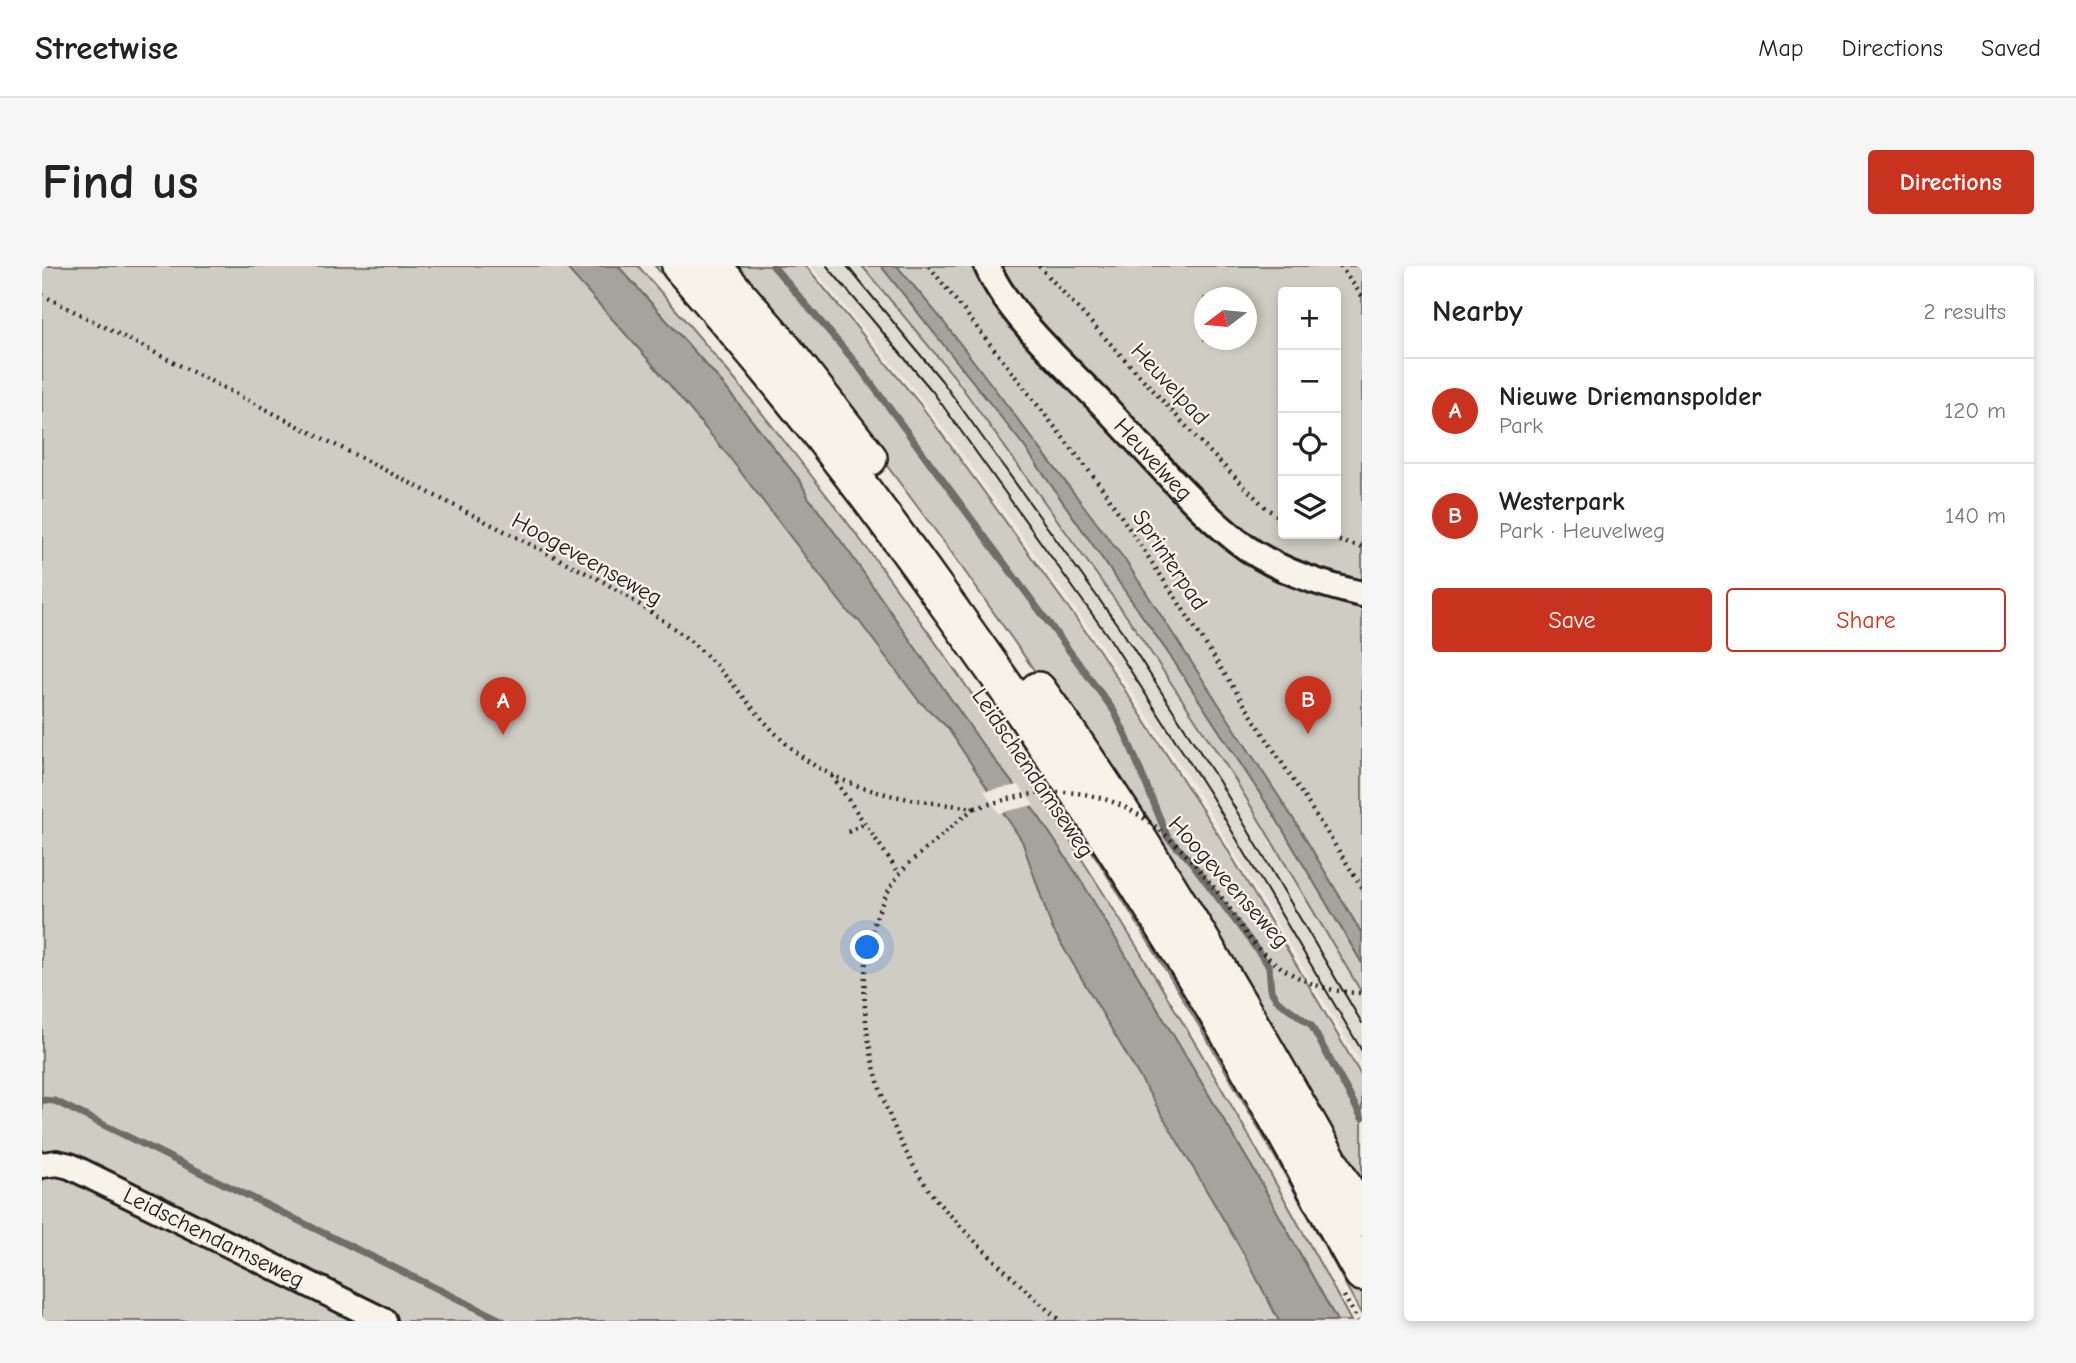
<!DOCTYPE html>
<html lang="en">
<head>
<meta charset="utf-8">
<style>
  :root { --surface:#fff; --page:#f6f6f6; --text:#222; --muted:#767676; --line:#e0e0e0; --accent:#c8321e }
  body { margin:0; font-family:"Comic Neue",sans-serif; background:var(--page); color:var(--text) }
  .controls { position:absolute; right:21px; top:21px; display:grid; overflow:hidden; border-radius:7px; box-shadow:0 4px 10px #0003 }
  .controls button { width:63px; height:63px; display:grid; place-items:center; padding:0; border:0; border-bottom:2px solid var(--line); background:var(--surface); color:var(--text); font:35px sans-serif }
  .compass { position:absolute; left:1152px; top:21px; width:63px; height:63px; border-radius:50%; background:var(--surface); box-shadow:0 4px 10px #0003; rotate:254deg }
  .you { position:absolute; left:826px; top:682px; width:24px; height:24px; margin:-18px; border:5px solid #fff; border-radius:50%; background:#1a73e8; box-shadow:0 0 0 10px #1a73e833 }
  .badge { display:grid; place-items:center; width:46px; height:46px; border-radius:50%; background:var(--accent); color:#fff; font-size:23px; font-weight:700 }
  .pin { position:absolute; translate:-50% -58px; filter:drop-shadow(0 2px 4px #0008) }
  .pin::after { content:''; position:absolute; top:37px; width:24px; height:21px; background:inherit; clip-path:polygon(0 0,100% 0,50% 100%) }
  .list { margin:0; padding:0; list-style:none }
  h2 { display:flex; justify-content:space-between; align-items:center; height:91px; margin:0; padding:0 28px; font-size:30px }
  h2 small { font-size:23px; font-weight:400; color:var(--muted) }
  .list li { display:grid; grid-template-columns:46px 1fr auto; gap:21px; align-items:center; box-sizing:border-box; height:105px; padding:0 28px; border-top:2px solid var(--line) }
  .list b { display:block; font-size:26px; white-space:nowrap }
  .list p { margin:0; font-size:23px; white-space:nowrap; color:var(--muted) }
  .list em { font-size:23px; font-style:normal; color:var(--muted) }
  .actions { display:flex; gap:14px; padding:21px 28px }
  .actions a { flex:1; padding:16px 0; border:2px solid var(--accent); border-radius:7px; text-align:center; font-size:24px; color:var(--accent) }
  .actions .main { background:var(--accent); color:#fff }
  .icon { flex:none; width:38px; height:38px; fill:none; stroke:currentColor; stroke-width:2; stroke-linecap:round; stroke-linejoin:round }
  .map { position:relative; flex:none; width:1320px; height:1055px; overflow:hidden; border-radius:7px }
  header { display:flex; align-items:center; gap:42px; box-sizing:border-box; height:98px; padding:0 35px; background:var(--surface); border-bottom:2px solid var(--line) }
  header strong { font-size:33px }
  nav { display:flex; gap:38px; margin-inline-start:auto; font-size:24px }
  .intro { display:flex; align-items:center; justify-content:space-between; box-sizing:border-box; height:168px; padding:0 42px }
  h1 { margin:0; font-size:49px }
  .button { padding:18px 32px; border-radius:7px; background:var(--accent); color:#fff; font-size:24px; font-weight:700 }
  main { display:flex; gap:42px; padding:0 42px }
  aside { flex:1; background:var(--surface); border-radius:7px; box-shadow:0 4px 10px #0003 }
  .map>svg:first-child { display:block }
  .built { fill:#dedbd1 }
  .green { fill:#cfccc3; stroke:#767470; stroke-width:2; fill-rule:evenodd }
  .water { fill:#a6a39d; stroke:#6f6d69; stroke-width:2 }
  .pier { fill:#eeeae0 }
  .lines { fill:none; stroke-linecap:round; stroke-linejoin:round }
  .stream { stroke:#6f6d69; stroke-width:7 }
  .minor-casing { stroke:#1c1c1c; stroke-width:30 }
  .secondary-casing { stroke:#1c1c1c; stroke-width:40 }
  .path { stroke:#1c1c1c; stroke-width:4.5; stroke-dasharray:2 5; stroke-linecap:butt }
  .minor { stroke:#f7f3e8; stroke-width:24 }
  .secondary { stroke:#f7f3e8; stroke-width:35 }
  .tram { stroke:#1c1c1c; stroke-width:2 }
  .path-bridge { stroke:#1c1c1c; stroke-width:4.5; stroke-dasharray:2 5; stroke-linecap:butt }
  .labels { text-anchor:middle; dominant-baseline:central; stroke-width:5; stroke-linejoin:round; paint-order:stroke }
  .street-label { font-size:23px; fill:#1c1c1c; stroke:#f7f3e8 }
</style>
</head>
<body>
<header>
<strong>Streetwise</strong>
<nav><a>Map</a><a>Directions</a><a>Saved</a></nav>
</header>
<div class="intro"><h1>Find us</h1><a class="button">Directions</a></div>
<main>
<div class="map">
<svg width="1320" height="1055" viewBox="0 0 1320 1055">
  <rect width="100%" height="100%" fill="#eeeae0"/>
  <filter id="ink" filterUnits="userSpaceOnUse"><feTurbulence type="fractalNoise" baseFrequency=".0143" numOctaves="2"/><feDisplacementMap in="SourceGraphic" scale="14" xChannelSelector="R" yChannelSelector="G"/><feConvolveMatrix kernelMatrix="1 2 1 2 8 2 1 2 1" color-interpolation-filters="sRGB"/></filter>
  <g filter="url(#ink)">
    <path class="built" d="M769,0H820L911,109L1088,355L1191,510L1320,727V799L1159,531L1059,378L880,133Z"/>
    <g class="green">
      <path d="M0,0H562L1034,634L1270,1055H0Z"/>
      <path d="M576,0H596C879,321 1108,678 1309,1055H1295L1217,913L1038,613L997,551L940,478L807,286L766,231L759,216L675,111Z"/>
      <path d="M613,0H629L1004,487L1320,1021V1049C1120,677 894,316 613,0Z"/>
      <path d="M683,0H764L878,138L1057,384L1181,576L1276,735L1320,811V939L1061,502L907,283L822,169Z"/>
      <path d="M820,0H839L982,180L1131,394L1232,549L1320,697V727L1191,510L1088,355L911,109Z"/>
      <path d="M855,0H1320V668L1254,557ZM1241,26H1294V268H1241ZM1162,32H1204V74H1162Z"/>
    </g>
    <g class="water">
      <path d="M523,0H576L675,111L759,216L766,231L807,286L940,478L997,551L1038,613L1217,913L1295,1055H1237L1203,990L1010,662L980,575L905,461L877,435L817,355L807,347L684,187L612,100Z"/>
      <path d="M839,0H855L897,50L1083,294L1254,557L1320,668V697L1232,549L1131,394L982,180Z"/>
    </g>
    <path class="pier" d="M977,519L992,539L957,547L942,525Z"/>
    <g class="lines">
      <g class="stream">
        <path d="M731,0L814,97L1072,445L1085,472L1126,572L1147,593L1227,700L1229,725L1235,734L1269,759L1320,852"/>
        <path d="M0,834L13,835L461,1055"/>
      </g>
      <g class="minor-casing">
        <g id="minor">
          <path id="s1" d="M945,0C967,51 1025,101 1064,142C1106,186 1147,236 1194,274C1230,303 1276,318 1320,328"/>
          <path id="s2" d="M0,899L15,897L28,900L342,1055"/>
        </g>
      </g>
      <g class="secondary-casing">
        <g id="secondary">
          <path d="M638,0C734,108 823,223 907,341C1018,495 1123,654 1216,819C1252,882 1285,945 1320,1007"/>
          <path d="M671,0L735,74L827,192"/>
          <path d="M996,424C1117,592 1218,773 1320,952"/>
        </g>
      </g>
      <g class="path">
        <path d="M887,0L1058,219L1135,334L1320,621"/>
        <path d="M997,0L1165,183L1225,243L1241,253"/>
        <path d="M1298,0L1320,30"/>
        <path d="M0,29L562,316C598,339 635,361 666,391C707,432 733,481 788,508C833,531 884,536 933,542"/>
        <path d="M1270,268L1320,281"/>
        <path d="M790,510L857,607"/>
        <path d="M932,542L866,598C786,686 829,847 892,931C901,943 912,952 921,963C952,995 985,1025 1018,1055"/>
        <path d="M806,566L823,557"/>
        <path d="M1302,1030L1316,1055"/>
      </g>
      <use href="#minor" class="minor"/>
      <use href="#secondary" class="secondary"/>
      <g class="tram">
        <path d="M785,0L891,126L1068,373L1168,528L1320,785"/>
        <path d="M805,0L900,115L1082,368L1178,517L1320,757"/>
      </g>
      <path class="path-bridge" d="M933,542C962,534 992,525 1022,526C1097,529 1142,582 1184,637C1193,650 1201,665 1211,677C1239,708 1279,727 1320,727"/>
    </g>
  </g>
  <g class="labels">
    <g class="street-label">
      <text transform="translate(1128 118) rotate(47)">Heuvelpad</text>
      <text stroke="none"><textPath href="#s1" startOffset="256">Heuvelweg</textPath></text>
      <text transform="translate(545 293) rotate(29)">Hoogeveenseweg</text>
      <text transform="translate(1128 294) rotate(56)">Sprinterpad</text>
      <text transform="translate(991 507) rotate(56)">Leidschendamseweg</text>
      <text transform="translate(1187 616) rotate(48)">Hoogeveenseweg</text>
      <text stroke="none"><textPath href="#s2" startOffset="189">Leidschendamseweg</textPath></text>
    </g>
  </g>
</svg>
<div class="controls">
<button>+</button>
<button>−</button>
<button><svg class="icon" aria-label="locate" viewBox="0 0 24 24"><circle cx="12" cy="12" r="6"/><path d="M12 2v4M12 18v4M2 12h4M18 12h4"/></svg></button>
<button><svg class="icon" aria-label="layers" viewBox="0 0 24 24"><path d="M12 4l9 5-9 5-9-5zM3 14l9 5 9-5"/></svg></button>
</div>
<svg class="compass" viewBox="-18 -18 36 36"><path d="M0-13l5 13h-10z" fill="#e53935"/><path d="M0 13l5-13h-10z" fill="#767676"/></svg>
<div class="you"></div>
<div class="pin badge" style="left:461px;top:469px">A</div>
<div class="pin badge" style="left:1266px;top:468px">B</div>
</div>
<aside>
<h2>Nearby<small>2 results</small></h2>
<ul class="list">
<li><span class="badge">A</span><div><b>Nieuwe Driemanspolder</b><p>Park</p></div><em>120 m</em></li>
<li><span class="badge">B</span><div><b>Westerpark</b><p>Park · Heuvelweg</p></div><em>140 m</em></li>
</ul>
<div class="actions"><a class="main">Save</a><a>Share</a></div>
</aside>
</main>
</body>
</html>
